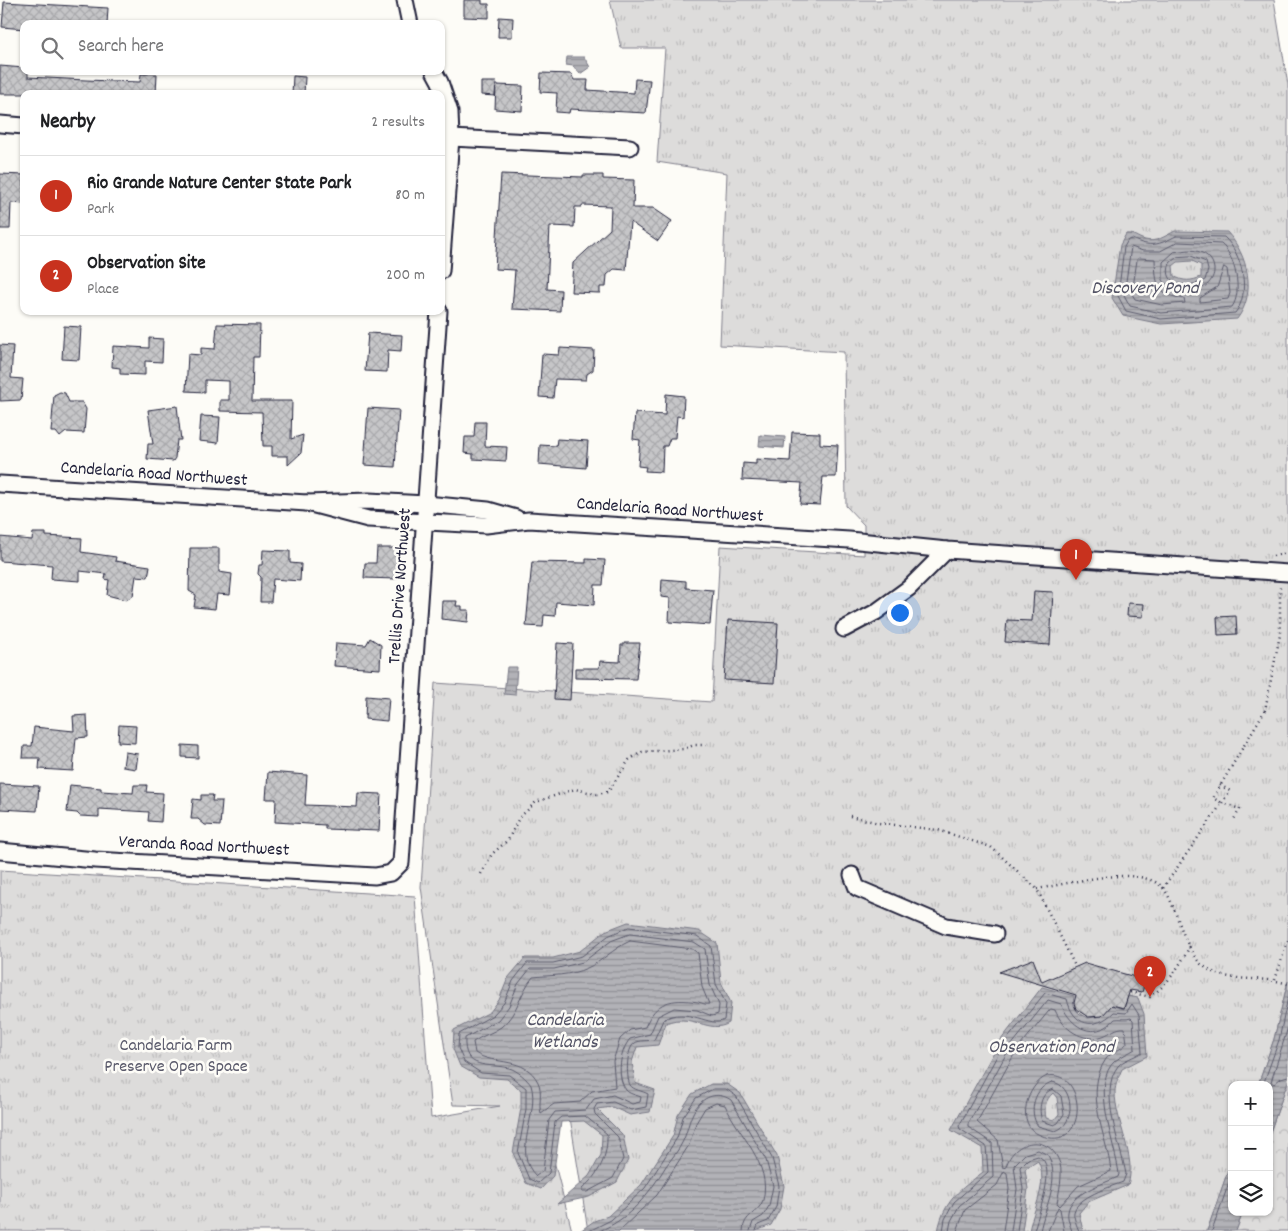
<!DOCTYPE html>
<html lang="en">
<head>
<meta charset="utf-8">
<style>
  :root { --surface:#fff; --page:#f2f2f2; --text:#202124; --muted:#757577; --line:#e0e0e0; --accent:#c8321e }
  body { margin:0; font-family:Dekko,sans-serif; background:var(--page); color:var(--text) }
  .controls { position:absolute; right:15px; bottom:15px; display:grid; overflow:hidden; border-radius:10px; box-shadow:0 1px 4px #0004 }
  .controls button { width:45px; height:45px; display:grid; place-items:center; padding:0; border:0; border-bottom:1px solid var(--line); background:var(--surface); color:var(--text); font:25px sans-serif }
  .you { position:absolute; left:899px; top:612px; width:18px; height:18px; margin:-12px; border:4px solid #fff; border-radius:50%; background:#1a73e8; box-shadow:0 0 0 8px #1a73e833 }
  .badge { display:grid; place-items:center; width:32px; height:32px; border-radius:50%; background:var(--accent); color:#fff; font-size:16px; font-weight:700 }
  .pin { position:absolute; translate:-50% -41px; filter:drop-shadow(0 1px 2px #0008) }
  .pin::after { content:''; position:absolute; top:26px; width:18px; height:15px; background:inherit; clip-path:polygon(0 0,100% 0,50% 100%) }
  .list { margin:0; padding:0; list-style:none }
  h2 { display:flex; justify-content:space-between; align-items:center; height:65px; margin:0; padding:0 20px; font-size:21px }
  h2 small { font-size:16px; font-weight:400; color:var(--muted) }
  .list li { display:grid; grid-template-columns:32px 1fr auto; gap:15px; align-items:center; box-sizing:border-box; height:80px; padding:0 20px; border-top:1px solid var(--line) }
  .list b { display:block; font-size:19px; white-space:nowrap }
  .list p { margin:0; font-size:16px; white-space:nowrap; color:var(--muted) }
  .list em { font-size:16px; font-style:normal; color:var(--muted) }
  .icon { flex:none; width:28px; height:28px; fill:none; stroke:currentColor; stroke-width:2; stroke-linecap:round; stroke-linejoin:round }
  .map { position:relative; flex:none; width:1288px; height:1231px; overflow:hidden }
  .search { position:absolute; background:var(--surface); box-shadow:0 1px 4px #0004; left:20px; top:20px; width:425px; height:55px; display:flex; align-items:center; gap:12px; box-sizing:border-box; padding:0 18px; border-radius:10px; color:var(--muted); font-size:19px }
  .panel { position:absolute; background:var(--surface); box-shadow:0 1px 4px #0004; left:20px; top:90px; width:425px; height:225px; border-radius:10px }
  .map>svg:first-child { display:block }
  .forest { fill:url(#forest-crowns); stroke:#807f8b }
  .park { fill:url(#park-tufts); stroke:#807f8b }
  .water { fill:url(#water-rules); stroke:#787885; fill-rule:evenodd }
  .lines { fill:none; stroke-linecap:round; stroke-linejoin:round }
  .shore { stroke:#5c5c6d; stroke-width:1 }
  .building { fill:url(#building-cross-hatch); stroke:#22223b }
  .minor-casing { stroke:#22223b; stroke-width:19 }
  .path { stroke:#22223b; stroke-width:2.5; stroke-dasharray:1 4; stroke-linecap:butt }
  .minor { stroke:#fdfcf7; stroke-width:15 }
  .labels { text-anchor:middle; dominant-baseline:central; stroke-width:5; stroke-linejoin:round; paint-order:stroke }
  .street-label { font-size:18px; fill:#22223b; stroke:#fdfcf7 }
  .park-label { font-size:18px; fill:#5a5a6b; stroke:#fdfcf7 }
  .water-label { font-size:19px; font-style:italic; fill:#545466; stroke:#fdfcf7 }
</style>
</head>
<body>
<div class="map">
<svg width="1288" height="1231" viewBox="0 0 1288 1231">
  <defs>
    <pattern id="forest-crowns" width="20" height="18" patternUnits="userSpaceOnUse" patternTransform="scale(1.25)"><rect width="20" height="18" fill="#dddcdb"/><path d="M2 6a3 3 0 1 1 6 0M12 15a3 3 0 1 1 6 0" fill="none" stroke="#bdbcbd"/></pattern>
    <pattern id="park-tufts" width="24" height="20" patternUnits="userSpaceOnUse" patternTransform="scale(1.25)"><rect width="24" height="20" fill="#dddcdb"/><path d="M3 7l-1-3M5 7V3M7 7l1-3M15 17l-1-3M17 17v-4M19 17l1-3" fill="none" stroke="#bdbcbd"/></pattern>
    <pattern id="water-rules" width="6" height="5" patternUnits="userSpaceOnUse" patternTransform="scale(1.25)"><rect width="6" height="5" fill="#b2b2b7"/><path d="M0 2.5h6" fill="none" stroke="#909096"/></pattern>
    <pattern id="building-cross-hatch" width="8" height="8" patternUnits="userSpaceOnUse" patternTransform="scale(1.25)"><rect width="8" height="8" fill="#c6c6c8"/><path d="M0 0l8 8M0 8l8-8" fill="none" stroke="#aaaaad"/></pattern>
  </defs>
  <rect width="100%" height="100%" fill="#fdfcf7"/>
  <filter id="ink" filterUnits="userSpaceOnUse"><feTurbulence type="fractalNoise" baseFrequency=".02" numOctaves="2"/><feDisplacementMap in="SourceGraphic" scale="10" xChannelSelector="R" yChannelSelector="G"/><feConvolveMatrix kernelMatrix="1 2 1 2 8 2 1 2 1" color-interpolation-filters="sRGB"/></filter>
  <g filter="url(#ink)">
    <path class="forest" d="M1288,1081V1231H1236L1243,1212H1269V1135Z"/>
    <path class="park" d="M610,0H1274L1288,85V981L1274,1039L1258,1085H1232V1159L1207,1231H588L568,1105L540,1106L572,1231H0V870L415,896L431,1118L500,1106L453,1105L421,887L435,683L712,702L720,546L864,555V525L846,506L844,352L720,345L727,173L657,162L665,48H621Z"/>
    <g class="water">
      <path d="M567,57H584L590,67L580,74L573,66L566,65Z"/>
      <path d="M1175,231L1227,232C1248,255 1257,293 1237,319L1161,324L1123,316L1112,298L1120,245L1126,234C1134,233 1137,238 1145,240C1156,243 1165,236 1175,231ZM1192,261L1201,265V277C1192,281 1183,282 1174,276L1173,266L1178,262Z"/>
      <path d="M760,435L785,437L784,448L759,446Z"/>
      <path d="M507,667H517L515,695L504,694Z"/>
      <path d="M628,922L699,931L717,943L721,982L731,1003L729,1023C709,1035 692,1012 666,1023L658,1045L637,1047L632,1062L635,1083L655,1090L650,1112L630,1115L612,1107L597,1109L623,1135L628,1160L617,1182L589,1197L557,1204L589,1176L601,1155L602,1135L584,1121L561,1122L553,1176L541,1189L526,1183L513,1153L521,1108V1090L507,1079L479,1077L460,1066L453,1049L454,1030L490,1012L499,1000L508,978L525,958H553L580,951L605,931Z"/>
      <path d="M1288,981V1081L1269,1135V1085H1258L1274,1039Z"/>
      <path d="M1042,987L1074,996C1072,1008 1077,1014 1088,1018L1102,1016L1110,1005L1124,1009L1128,996L1138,998L1144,1014L1147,1056L1122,1069C1119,1076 1115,1085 1115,1092C1115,1121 1137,1158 1128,1185L1088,1202L1079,1213L1083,1231H1029C1033,1209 1049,1183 1038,1161L1025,1169L1028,1189L1022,1231H938C944,1200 960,1190 983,1172L982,1148L951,1130L1000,1041ZM1053,1093L1057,1098L1059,1114L1054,1120L1046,1118C1044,1108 1045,1100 1053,1093Z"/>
      <path d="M711,1084H727L740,1093L777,1156L784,1186L780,1209L771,1225L756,1231H580L594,1221L608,1216L641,1185L673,1136L678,1115L692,1094Z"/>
      <path d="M1232,1159V1212H1243L1236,1231H1207Z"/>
    </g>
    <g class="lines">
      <g class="shore">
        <path d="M1176,236L1224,237C1243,254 1251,294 1235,313L1161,319L1126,311L1118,296L1124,247L1128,240L1132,239C1150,248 1159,245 1176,236Z"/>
        <path d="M1178,242L1221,244C1235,255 1243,292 1232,307L1161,313L1130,306L1124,295L1131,247L1143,251H1160Z"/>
        <path d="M1190,250C1226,252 1220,295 1183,291C1174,290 1168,287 1163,280V262L1174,252Z"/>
        <path d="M1191,256L1206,262L1208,270L1205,280C1190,289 1161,287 1170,263L1177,257Z"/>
        <path d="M1139,258L1155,259C1156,285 1156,294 1184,299L1185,303L1162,305L1135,299L1132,294L1137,260Z"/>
        <path d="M1224,267L1227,269L1230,293L1228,299L1200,302V298L1217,287Z"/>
        <path d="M629,927L697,936L711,946L716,984L726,1004L724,1020C711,1029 687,1005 663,1020L654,1040C649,1041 639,1040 635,1043C626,1048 626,1077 630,1085C633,1090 643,1091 648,1094L646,1107L631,1110L613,1102L597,1104L594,1109L595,1114L618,1137L623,1159L613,1178L587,1192H582V1189C599,1174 608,1157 607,1134L585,1116L561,1117L555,1122L549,1173L538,1183L529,1179L518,1153L526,1109V1088L509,1075L481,1073L464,1062L458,1048L459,1034L493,1015L504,1003L513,981L527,963H553L582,956L608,936Z"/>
        <path d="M630,934L694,942L705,949L710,985L719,1005L718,1014L712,1016L697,1010L674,1008L658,1016L650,1034L630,1039C620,1050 616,1077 626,1090C629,1094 636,1095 641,1097L640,1102L632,1104L613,1095L594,1099L586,1110L555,1112L549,1120L543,1171L536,1176C511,1152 540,1114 531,1085C527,1079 517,1070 509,1068C488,1063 463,1071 465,1038L498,1020L509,1006L518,984L530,969H554L583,962L611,941Z"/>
        <path d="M630,941L692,949L698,953L702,987L709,1004C705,1005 703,1003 698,1002C671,998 656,1001 645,1027L630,1030L620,1039L613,1061L615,1087L592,1091L580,1102L554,1104L541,1113C538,1104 543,1092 538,1082C525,1056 495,1066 475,1053L473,1042C481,1036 493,1033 501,1027C518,1014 520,992 533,977C552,975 570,976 587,968C602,962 612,949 630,941Z"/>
        <path d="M1051,1009L1055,1010C1063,1029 1082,1043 1103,1036C1111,1033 1116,1027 1125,1028L1127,1043C1122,1050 1112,1051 1106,1059C1083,1093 1107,1135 1111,1171L1078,1186L1060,1206L1057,1203C1059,1192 1063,1175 1060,1164C1050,1132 1013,1139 1006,1167L1003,1168L998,1140L977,1122L1016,1051Z"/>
        <path d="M1288,1027L1271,1082L1274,1084L1281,1078L1288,1076"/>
        <path d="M1047,1076C1088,1068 1089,1156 1040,1135C1014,1125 1027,1084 1047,1076Z"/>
        <path d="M1052,1082C1074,1084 1077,1125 1055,1131L1038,1126C1028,1112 1034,1087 1052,1082Z"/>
        <path d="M1263,1085L1279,1040L1288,997"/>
        <path d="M1053,1089L1061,1096L1064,1114L1058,1123L1054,1125L1042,1121C1038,1109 1040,1093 1053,1089Z"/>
        <path d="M589,1231L611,1220L645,1188L677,1138L683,1117L696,1098L713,1089H726L736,1096L772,1158L779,1186L776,1207L768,1221L758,1225L756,1231"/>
        <path d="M599,1231C630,1219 649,1194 666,1166C672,1158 679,1150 683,1141C689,1128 689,1114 700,1103C709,1094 721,1093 731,1100L766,1160L773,1186L769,1206L763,1216L753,1222L750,1231"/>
        <path d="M619,1231L657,1195L689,1145L696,1123L705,1108L716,1103L725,1105C739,1136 772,1164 763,1200C759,1214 743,1214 743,1231"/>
        <path d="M943,1231L945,1219L954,1202L988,1172L986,1146L960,1129L959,1126L1004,1043L1045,993L1067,999C1073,1026 1095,1031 1114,1012L1126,1013L1132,1004L1139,1015L1142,1052C1135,1057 1123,1060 1118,1066C1098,1091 1121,1146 1126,1174L1123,1182C1110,1187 1077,1197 1074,1212C1073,1217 1077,1226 1079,1231"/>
        <path d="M949,1231L951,1221L959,1206L993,1177L992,1143L968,1127V1124L1010,1047L1048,1000L1061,1004C1069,1022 1085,1038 1106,1027C1110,1025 1112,1021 1115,1019C1120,1018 1126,1020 1131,1018L1133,1020L1135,1049C1129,1053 1121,1056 1115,1061C1090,1082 1116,1147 1119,1174L1118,1177C1103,1184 1070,1193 1068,1212C1067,1218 1070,1225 1072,1231"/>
        <path d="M957,1231L965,1210L997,1185L1004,1171L1007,1173L1009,1189L1003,1231"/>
        <path d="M1011,1231L1017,1189L1014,1165L1025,1154L1038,1150L1048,1155C1061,1180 1045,1206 1040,1231"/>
        <path d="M1017,1231L1023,1189L1020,1167L1028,1159L1038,1156C1059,1164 1037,1216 1034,1231"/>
        <path d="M1048,1231L1058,1207L1060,1209L1064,1231"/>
        <path d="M1212,1231L1232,1174"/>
      </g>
    </g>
    <g class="building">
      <path d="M464,0H482V4H489V18L464,17Z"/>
      <path d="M4,2L108,8L107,24H24V29L2,27Z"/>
      <path d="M499,17L513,18L512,37H498Z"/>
      <path d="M0,66L24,68V71H28V77L86,80L140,82L141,74H157L156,94H0Z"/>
      <path d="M541,73L571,74L574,80H588L587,90L634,93L635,79L650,80L646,113L570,109L569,113L556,112L557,93L540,92Z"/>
      <path d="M293,76L305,77L304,94H292Z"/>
      <path d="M481,82H496L495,96L481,95Z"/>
      <path d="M496,85L523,86L522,111L495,109Z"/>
      <path d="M0,174L24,175V204L11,203L10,229H0Z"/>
      <path d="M501,174L583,177V175H603V179L634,180L633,208H653L672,221L658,241L630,222L626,270L614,269L607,275L606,287H600V293L571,292L573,263L610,229L611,206L582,205V207H575L574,227L550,226L547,289L561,290L560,311L512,309L515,270L495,269Z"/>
      <path d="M217,324L260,325L259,357H253L252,401H292L291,439L303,435L301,453L288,465V456H272V446H263L262,412L220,411V400H229V381L205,380V392L186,391L188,354L201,355V348L215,349Z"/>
      <path d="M64,326L81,327L79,360L62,359Z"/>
      <path d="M368,333L402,335L401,351L388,350L387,372L365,371Z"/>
      <path d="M149,338L163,339L162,362L145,361V375L120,374V368L112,367L113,346L149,348Z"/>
      <path d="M0,345L13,346L11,378L23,379L21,400L0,401Z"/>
      <path d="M560,348L594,350L593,370L587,374L586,380L555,379L553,398L539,397L542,354L559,355Z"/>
      <path d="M60,392L65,393L69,402H82L86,409L84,433L66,432L60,437L56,432H51L54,395Z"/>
      <path d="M666,394L684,396L683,417L677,416L675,438H670L667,446H663L662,472L645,471L646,467L638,466L640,440L633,439L635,413L665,415Z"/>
      <path d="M177,406L181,440H177L175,458L173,461L147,459L148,444H153L148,410Z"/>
      <path d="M368,408L399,410L395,467L364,465Z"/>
      <path d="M201,416L220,417L218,443L199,441Z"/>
      <path d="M475,422H486L485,446L507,447L506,461L473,459V454L464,453L465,437H474Z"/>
      <path d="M792,432L820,433V444L838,445L836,477H823L820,505L800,504L802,483L742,480L743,463L756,464V459L790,461Z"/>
      <path d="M557,439L588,441L586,468L539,464L540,445L556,446Z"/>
      <path d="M33,533H46V536L82,538L81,552L116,557L115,561L150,566L148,577L136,576L133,596L126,600L107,595L109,580L105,579L106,574L80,571V581L51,579L52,565L0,561V537L32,540Z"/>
      <path d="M190,548H219V572L232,574L230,595L217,594L215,609L194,607L196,595L189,591Z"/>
      <path d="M377,548H397V579L364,578L365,563H376Z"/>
      <path d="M263,550L290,551V563L301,564L300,581L273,579L271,602H260L261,577L258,574L259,565H262Z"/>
      <path d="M586,559L605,560L603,585H595L594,605L556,602L555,616L544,615L543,627L526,626L532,562L586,563Z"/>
      <path d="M662,579L686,581V588L713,590L710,625L669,622L670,598L661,597Z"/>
      <path d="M1034,591L1053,592L1050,645L1005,642L1007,620L1032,621Z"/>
      <path d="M442,601H457L456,606H462V610H469L468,622L441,619Z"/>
      <path d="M1128,603L1144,604L1143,617L1127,616Z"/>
      <path d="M1236,616L1237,634L1218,635L1217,617Z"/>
      <path d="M728,620L778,623L774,683L724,680Z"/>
      <path d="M370,638L381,645L380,669L334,666L336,643L366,645Z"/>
      <path d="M557,643L573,644L570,700L554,699Z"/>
      <path d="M624,643H640L636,679L575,678V668H599L600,661L620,662L621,645H624Z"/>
      <path d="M366,696L389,698L387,721L365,719Z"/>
      <path d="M87,715L88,737L76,738L73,771L39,769L40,758H23L24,746H32L34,727L74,731L73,716Z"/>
      <path d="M119,725L136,726L135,743L118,742Z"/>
      <path d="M182,745L198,746V758L182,757Z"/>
      <path d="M125,752L138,754L136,769L123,767Z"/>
      <path d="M268,772L307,775L305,805L357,807L358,793L381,794L379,831L325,829V825L275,822L276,799H266Z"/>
      <path d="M0,784L39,786L37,811L0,809Z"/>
      <path d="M70,785L101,788V791L133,793L134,785H147L146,792L163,793L161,822L148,821L149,812L99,809V817L80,816L77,813L67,812Z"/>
      <path d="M201,795H213L212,801H222L220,826L205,825L198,819H191L193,799L201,800Z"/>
      <path d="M1033,959L1042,982L1085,963L1146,980L1142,992L1130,990L1124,1008L1112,1005L1102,1016L1088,1017L1076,1009L1074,1003L1076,995L999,972Z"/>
    </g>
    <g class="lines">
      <g class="minor-casing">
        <g id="minor">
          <path d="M405,0L410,24"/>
          <path d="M434,71L440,82L450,112L451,138L441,271"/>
          <path d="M0,124L24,126"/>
          <path d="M444,144L451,138L630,147"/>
          <path d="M0,484L307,503L369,501L426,504L488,510L516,518"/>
          <path d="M307,503L368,519L486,525L529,520L849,540L947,550L1288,573"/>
          <path d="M844,629L876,612L909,588L947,550"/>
          <path d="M0,851L95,860L375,876L391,873L401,863L439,311"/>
          <path d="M852,875L857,888L946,926L995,934"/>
        </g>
      </g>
      <g class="path">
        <path d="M1273,556L1288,553"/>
        <path d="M1220,785L1230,791L1222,803L1240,809L1233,821"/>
        <path d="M850,816L879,823L938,830L991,847L1037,889L1075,966"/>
        <path d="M481,874L492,854L508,840L519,818L536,802L575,789L597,794L608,792L629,760L642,752L684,749L694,745H706"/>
        <path d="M1163,888L1222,803L1213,798L1265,710L1280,635V587"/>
        <path d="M1037,889C1067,884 1141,863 1163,888C1168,893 1171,902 1174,909C1180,924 1188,952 1201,964C1226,986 1259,974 1288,984"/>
        <path d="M1275,980L1288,940"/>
        <path d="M1130,992L1150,997C1169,983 1179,967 1190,946"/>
      </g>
      <use href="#minor" class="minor"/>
    </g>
  </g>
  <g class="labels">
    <g class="street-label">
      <text transform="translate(154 475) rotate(4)">Candelaria Road Northwest</text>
      <text transform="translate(670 511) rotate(4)">Candelaria Road Northwest</text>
      <text transform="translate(401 586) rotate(-86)">Trellis Drive Northwest</text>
      <text transform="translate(204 847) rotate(3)">Veranda Road Northwest</text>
    </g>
    <g class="park-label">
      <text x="176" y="1046">Candelaria Farm<tspan x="176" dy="21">Preserve Open Space</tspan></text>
    </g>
    <g class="water-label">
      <text x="1145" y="289">Discovery Pond</text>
      <text x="565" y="1021">Candelaria<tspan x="565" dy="22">Wetlands</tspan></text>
      <text x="1051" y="1048">Observation Pond</text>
    </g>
  </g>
</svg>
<div class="controls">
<button>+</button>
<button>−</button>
<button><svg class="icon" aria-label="layers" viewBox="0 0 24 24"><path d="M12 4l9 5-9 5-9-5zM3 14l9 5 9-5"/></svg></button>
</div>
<div class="you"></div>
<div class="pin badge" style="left:1076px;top:580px">1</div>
<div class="pin badge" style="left:1150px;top:997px">2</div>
<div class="search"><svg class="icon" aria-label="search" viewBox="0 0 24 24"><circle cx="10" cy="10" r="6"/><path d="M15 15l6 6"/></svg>Search here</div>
<section class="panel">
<h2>Nearby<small>2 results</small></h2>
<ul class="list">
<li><span class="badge">1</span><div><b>Rio Grande Nature Center State Park</b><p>Park</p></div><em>80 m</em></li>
<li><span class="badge">2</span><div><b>Observation Site</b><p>Place</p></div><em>200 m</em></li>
</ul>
</section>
</div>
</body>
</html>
